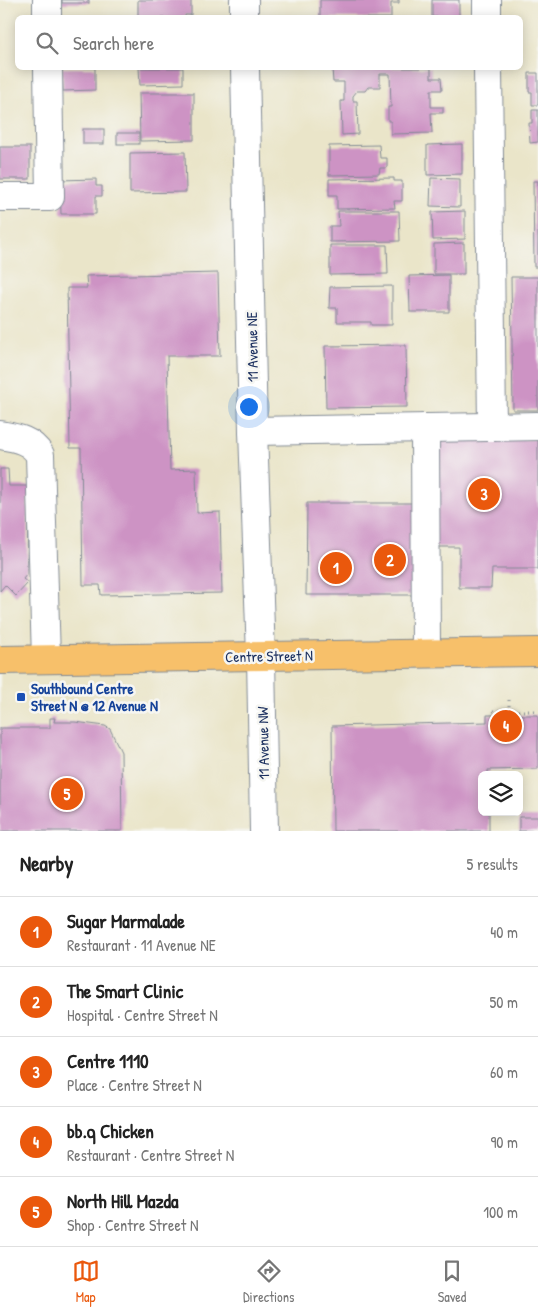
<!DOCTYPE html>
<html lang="en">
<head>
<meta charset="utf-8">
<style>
  :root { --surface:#fff; --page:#f6f6f6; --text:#222; --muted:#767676; --line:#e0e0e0; --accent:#ea580c }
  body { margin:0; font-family:"Patrick Hand",sans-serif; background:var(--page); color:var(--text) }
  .controls { position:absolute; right:15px; bottom:15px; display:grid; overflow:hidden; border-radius:8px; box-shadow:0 2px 12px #0003 }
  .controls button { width:45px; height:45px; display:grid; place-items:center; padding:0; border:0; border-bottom:1px solid var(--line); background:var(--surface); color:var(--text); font:25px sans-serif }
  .you { position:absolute; left:248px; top:406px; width:18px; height:18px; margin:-12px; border:4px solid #fff; border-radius:50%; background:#1a73e8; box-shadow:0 0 0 8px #1a73e833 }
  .badge { display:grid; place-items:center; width:32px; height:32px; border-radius:50%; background:var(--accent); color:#fff; font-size:16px; font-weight:700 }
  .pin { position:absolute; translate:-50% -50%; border:2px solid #fff; box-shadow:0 1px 5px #0006 }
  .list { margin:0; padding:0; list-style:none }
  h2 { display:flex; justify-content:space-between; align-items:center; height:65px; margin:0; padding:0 20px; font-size:21px }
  h2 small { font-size:16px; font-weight:400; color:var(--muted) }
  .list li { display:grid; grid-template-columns:32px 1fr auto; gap:15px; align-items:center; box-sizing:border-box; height:70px; padding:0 20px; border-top:1px solid var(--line) }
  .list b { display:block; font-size:19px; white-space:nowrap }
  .list p { margin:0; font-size:16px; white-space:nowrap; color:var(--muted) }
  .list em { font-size:16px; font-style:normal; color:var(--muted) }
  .icon { flex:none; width:28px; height:28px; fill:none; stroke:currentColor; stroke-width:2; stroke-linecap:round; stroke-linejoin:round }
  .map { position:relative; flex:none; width:538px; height:831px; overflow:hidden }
  .search { position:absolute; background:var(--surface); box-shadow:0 2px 12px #0003; left:15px; right:15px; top:15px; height:55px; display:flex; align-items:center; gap:12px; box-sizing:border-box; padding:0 18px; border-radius:8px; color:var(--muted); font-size:19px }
  .sheet { height:415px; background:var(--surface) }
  nav { display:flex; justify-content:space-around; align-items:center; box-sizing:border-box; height:70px; border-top:1px solid var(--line); background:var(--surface); font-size:14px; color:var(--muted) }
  nav a { display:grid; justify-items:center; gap:2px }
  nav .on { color:var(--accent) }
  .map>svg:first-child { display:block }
  .building { fill:#cd93c4 }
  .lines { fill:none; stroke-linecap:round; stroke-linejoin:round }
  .minor-casing { stroke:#828a94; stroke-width:30 }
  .major-casing { stroke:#828a94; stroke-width:30 }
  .path { stroke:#828a94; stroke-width:3; stroke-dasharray:1 4; stroke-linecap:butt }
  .minor { stroke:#fff; stroke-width:28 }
  .major { stroke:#f7c06b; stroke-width:28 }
  .transit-dot { fill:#1a4fb4; stroke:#f6f6f2; stroke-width:2 }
  .labels { text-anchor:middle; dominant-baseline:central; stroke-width:5; stroke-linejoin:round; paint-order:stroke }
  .street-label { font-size:15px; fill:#1b2f5e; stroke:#f6f6f2 }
  .transit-label { font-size:15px; font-weight:bold; fill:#164399; stroke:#f6f6f2; text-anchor:start }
</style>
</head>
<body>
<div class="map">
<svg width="538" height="831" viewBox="0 0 538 831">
  <rect width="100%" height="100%" fill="#f6f6f2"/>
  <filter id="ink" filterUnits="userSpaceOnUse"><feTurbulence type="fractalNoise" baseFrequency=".02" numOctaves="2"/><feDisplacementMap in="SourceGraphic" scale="10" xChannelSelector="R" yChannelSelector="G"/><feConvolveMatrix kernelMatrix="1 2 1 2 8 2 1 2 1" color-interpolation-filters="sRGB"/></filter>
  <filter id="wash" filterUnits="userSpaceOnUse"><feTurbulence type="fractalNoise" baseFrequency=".0096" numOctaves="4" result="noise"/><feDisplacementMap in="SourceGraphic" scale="20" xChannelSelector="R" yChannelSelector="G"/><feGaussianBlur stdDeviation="1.12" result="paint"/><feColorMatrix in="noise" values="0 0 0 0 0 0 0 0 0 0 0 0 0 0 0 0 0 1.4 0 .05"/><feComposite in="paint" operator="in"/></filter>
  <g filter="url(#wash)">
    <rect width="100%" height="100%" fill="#eae5c9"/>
    <g id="blocks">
      <g class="building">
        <rect x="62" y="0" width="27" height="3"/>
        <path d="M138,0H191V15H185V18H138Z"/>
        <path d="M320,0H399V3H391V18H320Z"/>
        <rect x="432" y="0" width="27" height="17"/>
        <path d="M62,68H95V90L63,91Z"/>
        <path d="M139,68H183V84L140,85Z"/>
        <path d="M332,68H431V78H441L442,90H431V107H443V113H431L432,133L391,134V121H388V107H391L390,74H380V87H368L365,91H357L353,96V101H357L358,134L342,135L341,101H344V82H333Z"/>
        <path d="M529,73H538V105H532V92H529Z"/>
        <path d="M139,93H194V140L140,141Z"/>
        <path d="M532,110H538V142L530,143L529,123H532Z"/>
        <rect x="83" y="129" width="21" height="15"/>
        <rect x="117" y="133" width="22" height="11"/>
        <path d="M462,144V174L427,175V145Z"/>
        <path d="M379,145L380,158H387V168H380L379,174L329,175V146Z"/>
        <rect x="0" y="147" width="30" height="32"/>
        <path d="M185,152L186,192L130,193V153Z"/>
        <path d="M394,178V181H402V201H394L395,208L337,209V195H329V179Z"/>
        <path d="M431,178L460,179V207L430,206Z"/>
        <path d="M96,179V186H102V196H96V214H61L60,180Z"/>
        <path d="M533,181H538V267H534Z"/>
        <path d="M338,211H399L400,241L330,242V226H339Z"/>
        <path d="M465,211V239L433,240L432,212Z"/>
        <path d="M464,243V274H434V244Z"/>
        <path d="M330,245H387L388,274L330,275Z"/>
        <path d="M218,273L220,356H167L170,470L196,469L197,513L220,512L222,593L101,595L100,585H83L81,448H70L67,288H87L86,276Z"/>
        <path d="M449,275V312H410L409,276Z"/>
        <path d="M511,277H538V410H513Z"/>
        <path d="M392,286V325H371V322H337V308H329L330,287Z"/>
        <path d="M406,345L407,407L326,408L325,346Z"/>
        <path d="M538,439V569H492L491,588H459V547H431L429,441Z"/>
        <path d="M0,469H8L9,486H33L28,499L27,574L23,579L28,583L16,596L5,585L0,591Z"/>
        <path d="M307,503H420V595H306Z"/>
        <path d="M487,715H538V769L488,770V775H482V812H489V831H333L332,726L487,722Z"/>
        <path d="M50,718H55L54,722H75L105,726L110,729L121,752L122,831H0V728H50Z"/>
        <rect x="519" y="817" width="19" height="14"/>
      </g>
    </g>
  </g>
  <g filter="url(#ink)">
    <use href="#blocks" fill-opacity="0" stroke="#828a94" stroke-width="1"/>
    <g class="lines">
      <g class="minor-casing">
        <g id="minor">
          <path d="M47,0V18"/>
          <path d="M244,0V18"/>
          <path d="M487,0V18"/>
          <path d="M245,68L253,431L261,656L264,831"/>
          <path d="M488,68L492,427"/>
          <path d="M0,197H50L48,68"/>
          <path d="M425,428L426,653"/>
          <path d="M253,431L538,426"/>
          <path d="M0,435C17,438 31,440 40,455L46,659"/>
        </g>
      </g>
      <g class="major-casing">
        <path id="major" d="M0,660L538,652"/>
      </g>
      <g class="path">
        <path d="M493,711H538"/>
        <path d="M509,711V698"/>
      </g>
      <use href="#minor" class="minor"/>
      <use href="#major" class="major"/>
    </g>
  </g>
  <rect class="transit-dot" x="16" y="692" width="10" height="10" rx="2.5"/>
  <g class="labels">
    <g class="street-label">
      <text transform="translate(252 347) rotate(-91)">11 Avenue NE</text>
      <text transform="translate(269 656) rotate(-1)">Centre Street N</text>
      <text transform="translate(263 743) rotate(-91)">11 Avenue NW</text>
    </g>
    <g class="transit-label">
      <text x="31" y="688">Southbound Centre<tspan x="31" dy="17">Street N @ 12 Avenue N</tspan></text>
    </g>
  </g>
</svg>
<div class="controls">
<button><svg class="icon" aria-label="layers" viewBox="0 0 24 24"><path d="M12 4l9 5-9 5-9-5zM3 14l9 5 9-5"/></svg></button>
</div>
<div class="you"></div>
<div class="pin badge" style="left:336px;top:568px">1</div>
<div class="pin badge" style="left:390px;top:560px">2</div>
<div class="pin badge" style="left:484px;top:494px">3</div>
<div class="pin badge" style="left:506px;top:726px">4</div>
<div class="pin badge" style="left:67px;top:794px">5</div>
<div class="search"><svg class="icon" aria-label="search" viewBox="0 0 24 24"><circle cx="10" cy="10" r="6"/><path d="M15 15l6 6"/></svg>Search here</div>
</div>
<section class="sheet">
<h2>Nearby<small>5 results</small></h2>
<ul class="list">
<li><span class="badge">1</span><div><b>Sugar Marmalade</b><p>Restaurant · 11 Avenue NE</p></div><em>40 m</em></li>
<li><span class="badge">2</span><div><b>The Smart Clinic</b><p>Hospital · Centre Street N</p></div><em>50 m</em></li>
<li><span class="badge">3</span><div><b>Centre 1110</b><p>Place · Centre Street N</p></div><em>60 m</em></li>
<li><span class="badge">4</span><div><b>bb.q Chicken</b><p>Restaurant · Centre Street N</p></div><em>90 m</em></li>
<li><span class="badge">5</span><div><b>North Hill Mazda</b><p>Shop · Centre Street N</p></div><em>100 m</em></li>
</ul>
</section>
<nav>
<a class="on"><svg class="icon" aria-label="map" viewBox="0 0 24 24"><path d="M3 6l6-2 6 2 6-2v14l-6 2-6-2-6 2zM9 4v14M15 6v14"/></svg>Map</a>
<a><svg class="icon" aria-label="directions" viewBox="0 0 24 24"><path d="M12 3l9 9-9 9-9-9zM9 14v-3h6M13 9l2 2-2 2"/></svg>Directions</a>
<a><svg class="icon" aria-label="saved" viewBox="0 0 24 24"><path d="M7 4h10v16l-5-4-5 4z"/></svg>Saved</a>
</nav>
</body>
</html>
